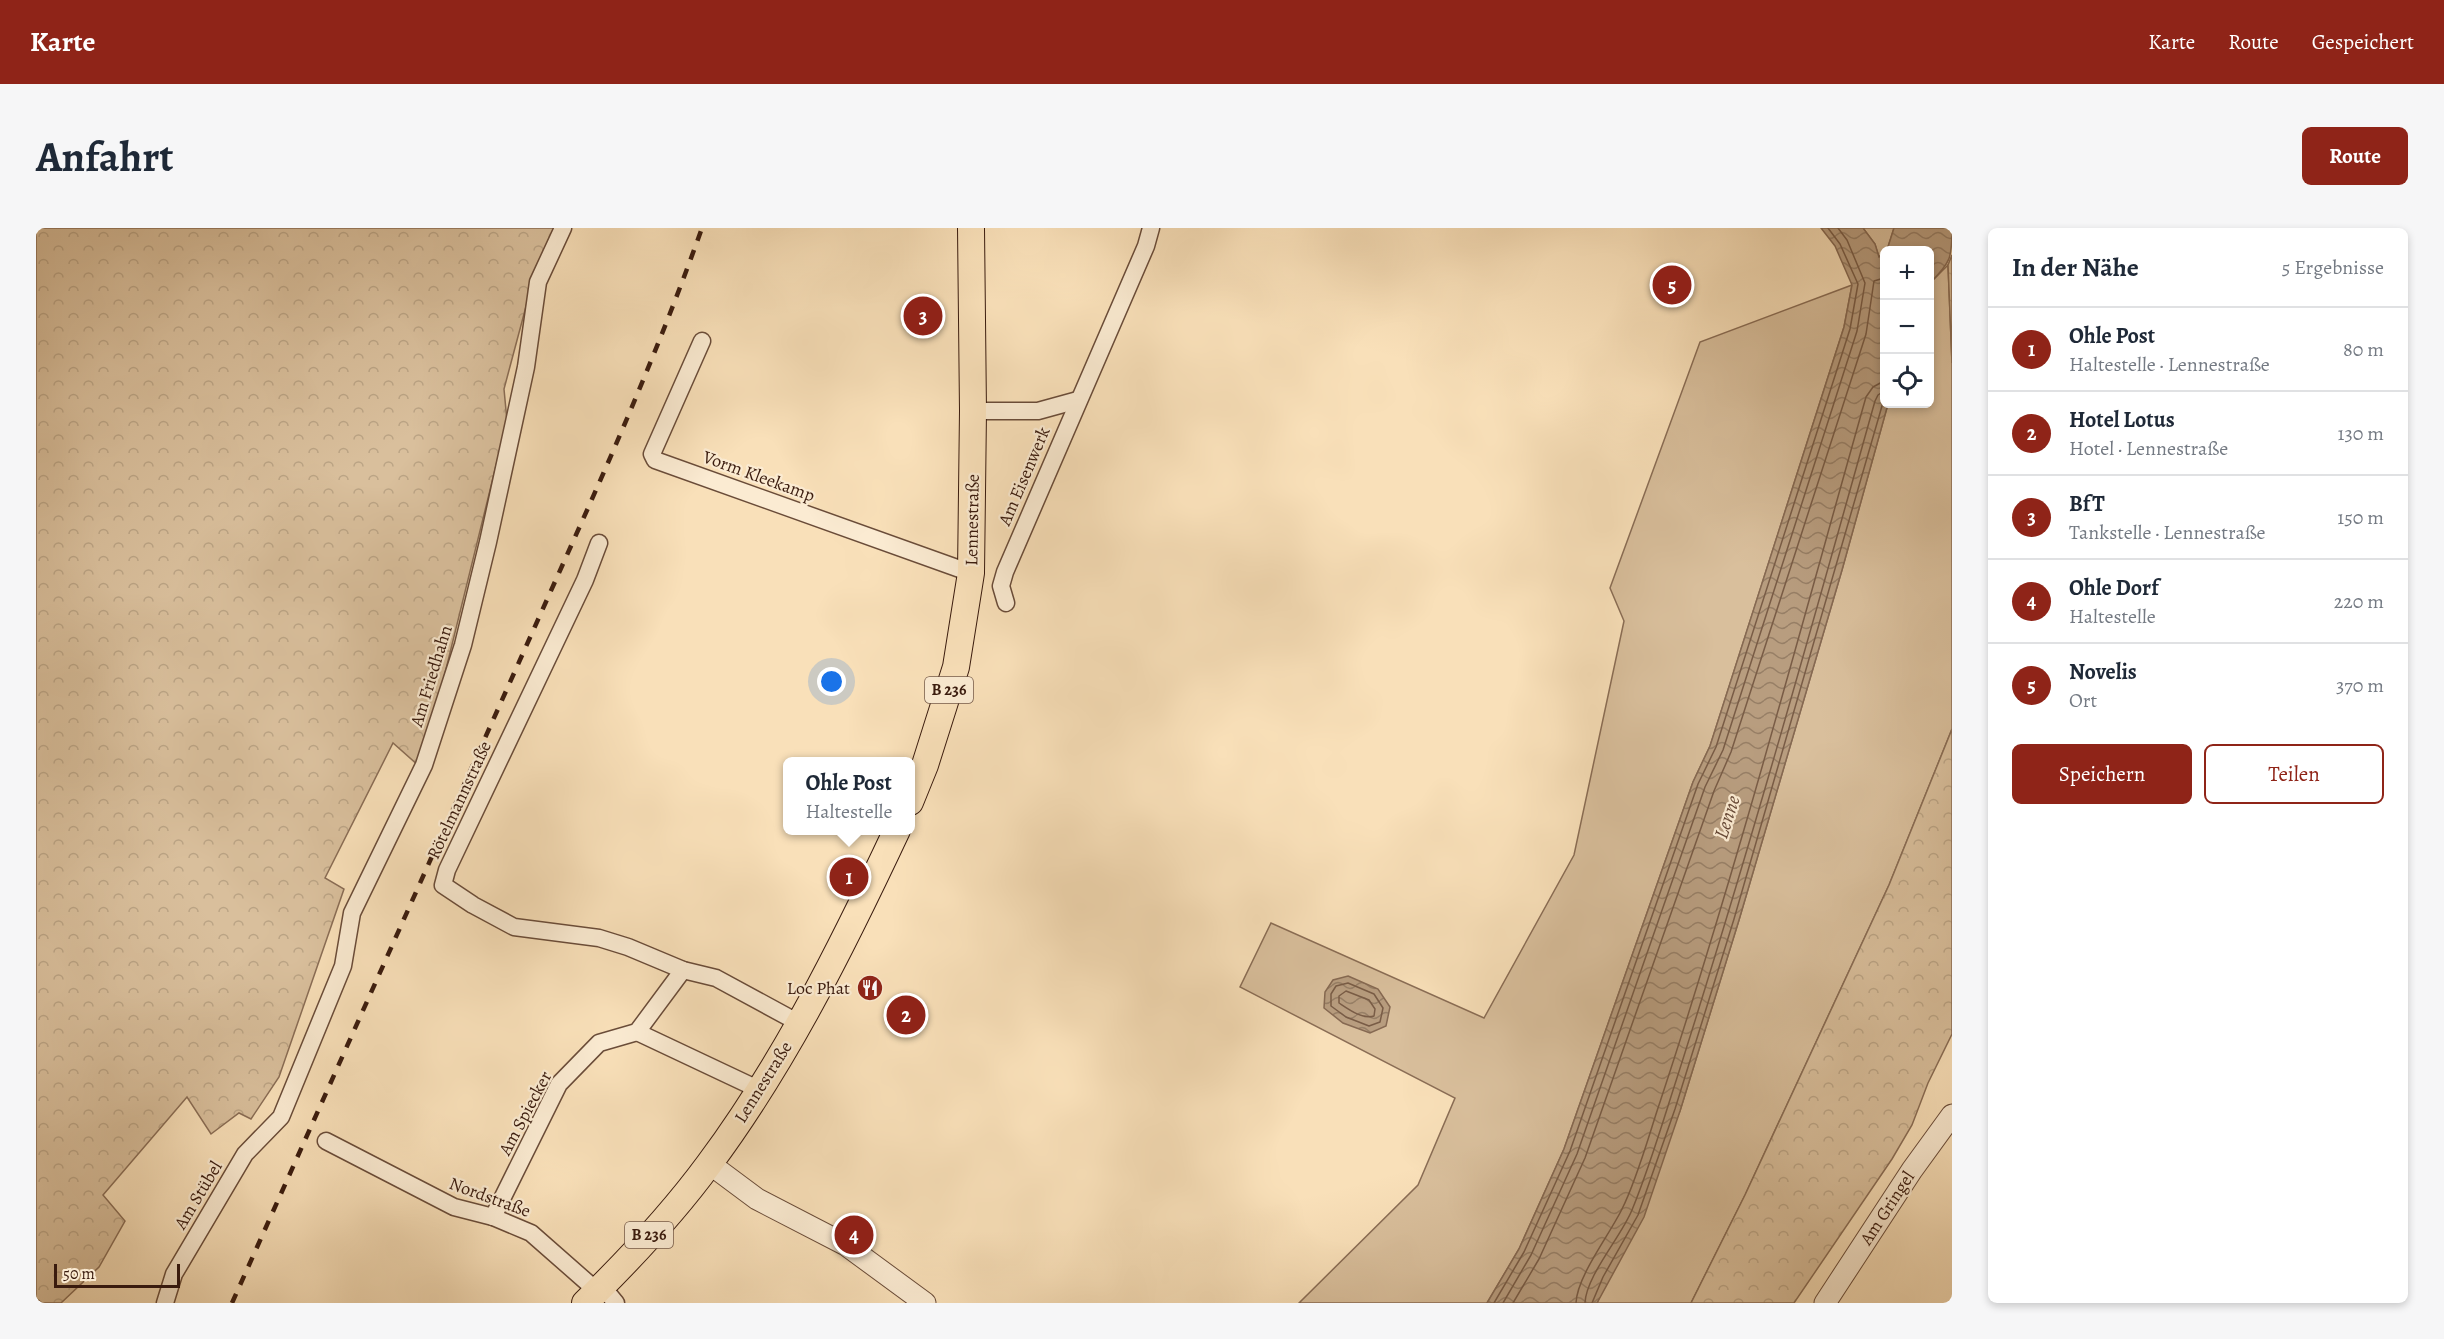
<!DOCTYPE html>
<html lang="de">
<head>
<meta charset="utf-8">
<style>
  :root { --surface:#fff; --page:#f6f6f7; --text:#1f2937; --muted:#747a83; --line:#e0e1e3; --accent:#8f2418 }
  body { margin:0; font-family:Alegreya,serif; background:var(--page); color:var(--text) }
  .controls { position:absolute; right:18px; top:18px; display:grid; overflow:hidden; border-radius:9px; box-shadow:0 3px 9px #0003 }
  .controls button { width:54px; height:54px; display:grid; place-items:center; padding:0; border:0; border-bottom:2px solid var(--line); background:var(--surface); color:var(--text); font:30px sans-serif }
  .scale { position:absolute; left:18px; bottom:15px; width:126px; box-sizing:border-box; padding-left:6px; border:3px solid #3a1b0e; border-top:0; font-size:16px; line-height:21px; white-space:nowrap; color:#3a1b0e; -webkit-text-stroke:4px #fbebd2; paint-order:stroke }
  .you { position:absolute; left:796px; top:454px; width:21px; height:21px; margin:-15px; border:4px solid #fff; border-radius:50%; background:#1a73e8; box-shadow:0 0 0 9px #1a73e833 }
  .badge { display:grid; place-items:center; width:39px; height:39px; border-radius:50%; background:var(--accent); color:#fff; font-size:20px; font-weight:700 }
  .pin { position:absolute; translate:-50% -50%; border:3px solid #fff; box-shadow:0 2px 6px #0006 }
  .popup { position:absolute; left:747px; top:529px; width:132px; height:78px; box-sizing:border-box; display:grid; place-content:center; border-radius:9px; background:var(--surface); filter:drop-shadow(0 2px 4px #0005); font-size:20px; white-space:nowrap; color:var(--muted) }
  .popup b { font-size:22px; color:var(--text) }
  .popup::after { content:''; position:absolute; left:50%; top:100%; margin-left:-12px; border:12px solid transparent; border-top-color:var(--surface) }
  .list { margin:0; padding:0; list-style:none }
  h2 { display:flex; justify-content:space-between; align-items:center; height:78px; margin:0; padding:0 24px; font-size:26px }
  h2 small { font-size:20px; font-weight:400; color:var(--muted) }
  .list li { display:grid; grid-template-columns:39px 1fr auto; gap:18px; align-items:center; box-sizing:border-box; height:84px; padding:0 24px; border-top:2px solid var(--line) }
  .list b { display:block; font-size:22px; white-space:nowrap }
  .list p { margin:0; font-size:20px; white-space:nowrap; color:var(--muted) }
  .list em { font-size:20px; font-style:normal; color:var(--muted) }
  .actions { display:flex; gap:12px; padding:18px 24px }
  .actions a { flex:1; padding:14px 0; border:2px solid var(--accent); border-radius:9px; text-align:center; font-size:21px; color:var(--accent) }
  .actions .main { background:var(--accent); color:#fff }
  .icon { flex:none; width:33px; height:33px; fill:none; stroke:currentColor; stroke-width:2; stroke-linecap:round; stroke-linejoin:round }
  .map { position:relative; flex:none; width:1916px; height:1075px; overflow:hidden; border-radius:9px }
  header { display:flex; align-items:center; gap:36px; box-sizing:border-box; height:84px; padding:0 30px; background:var(--accent); color:#fff }
  header strong { font-size:28px }
  nav { display:flex; gap:33px; margin-inline-start:auto; font-size:21px }
  .intro { display:flex; align-items:center; justify-content:space-between; box-sizing:border-box; height:144px; padding:0 36px }
  h1 { margin:0; font-size:42px }
  .button { padding:15px 27px; border-radius:9px; background:var(--accent); color:#fff; font-size:21px; font-weight:700 }
  main { display:flex; gap:36px; padding:0 36px }
  aside { flex:1; background:var(--surface); border-radius:9px; box-shadow:0 3px 9px #0003 }
  .map>svg:first-child { display:block }
  .green { fill:#d9bf9c; stroke:#8a6d55; stroke-width:1.5 }
  .forest { fill:url(#forest-crowns); stroke:#8a6d55; stroke-width:1.5 }
  .water { fill:url(#water-waves); stroke:#866952; stroke-width:1.5 }
  .lines { fill:none; stroke-linecap:round; stroke-linejoin:round }
  .shore { stroke:#795c46; stroke-width:1.5 }
  .minor-casing { stroke:#6a4c39; stroke-width:19 }
  .tertiary-casing { stroke:#6a4c39; stroke-width:23 }
  .primary-casing { stroke:#3a1b0e; stroke-width:28 }
  .minor { stroke:#fbebd2; stroke-width:16 }
  .tertiary { stroke:#fbebd2; stroke-width:21 }
  .primary { stroke:#f9e0b9; stroke-width:26 }
  .rail { stroke:#3a1b0e; stroke-width:4.5; stroke-dasharray:10 10; stroke-linecap:butt }
  .labels { text-anchor:middle; dominant-baseline:central; stroke-width:4.5; stroke-linejoin:round; paint-order:stroke }
  .shield { fill:#fbebd2; stroke:#745949; stroke-width:1.5 }
  .shield-label { font-size:16px; font-weight:bold; fill:#3a1b0e }
  .street-label { font-size:18px; fill:#3a1b0e; stroke:#fbebd2 }
  .poi-label { font-size:18px; fill:#3a1b0e; stroke:#fbebd2; text-anchor:end }
  .water-label { font-size:20px; font-style:italic; fill:#664836; stroke:#fbebd2 }
</style>
</head>
<body>
<header>
<strong>Karte</strong>
<nav><a>Karte</a><a>Route</a><a>Gespeichert</a></nav>
</header>
<div class="intro"><h1>Anfahrt</h1><a class="button">Route</a></div>
<main>
<div class="map">
<svg width="1916" height="1075" viewBox="0 0 1916 1075">
  <defs>
    <pattern id="forest-crowns" width="20" height="18" patternUnits="userSpaceOnUse" patternTransform="scale(1.5)"><rect width="20" height="18" fill="#d9bf9c"/><path d="M2 6a3 3 0 1 1 6 0M12 15a3 3 0 1 1 6 0" fill="none" stroke="#bba485"/></pattern>
    <pattern id="water-waves" width="16" height="10" patternUnits="userSpaceOnUse" patternTransform="scale(1.5)"><rect width="16" height="10" fill="#b89d7f"/><path d="M0 5q4-4 8 0t8 0" fill="none" stroke="#977f66"/></pattern>
  </defs>
  <rect width="100%" height="100%" fill="#f9e0b9"/>
  <filter id="stains"><feTurbulence type="fractalNoise" baseFrequency=".00333" numOctaves="4"/><feColorMatrix values="0 0 0 0 .2 0 0 0 0 .09 0 0 0 0 .02 0 0 0 .5 -.17"/></filter>
  <radialGradient id="worn" r=".72"><stop offset=".6" stop-color="#630" stop-opacity="0"/><stop offset="1" stop-color="#630" stop-opacity=".3"/></radialGradient>
  <g class="green">
    <path d="M1827,0H1858L1851,22L1843,29L1839,16Z"/>
    <path d="M1912,37L1916,135V501L1853,657L1709,967L1655,1075H1561L1644,883L1703,692L1806,342L1852,176H1894V55Z"/>
    <path d="M1816,57L1808,99L1674,518L1657,554L1528,921L1483,1021L1451,1075H1263L1382,957L1419,870L1204,759L1235,695L1448,790L1538,627L1588,393L1574,360L1664,114Z"/>
  </g>
  <g class="forest">
    <path d="M0,0H521L496,56L468,161L471,193L397,494L383,538L357,515L289,650L308,661L243,849L215,891L203,885L175,906L151,869L67,967L89,993L63,1039L25,1075H6L0,1070Z"/>
    <path d="M1916,27V135L1912,37Z"/>
    <path d="M1916,501V806L1892,855L1876,897L1856,931L1758,1075H1655L1709,967L1853,657Z"/>
  </g>
  <g class="water">
    <path d="M1785,0H1827L1839,16L1843,29L1848,25V176H1852L1806,342L1703,692L1644,883L1608,989L1561,1075H1451L1483,1021L1528,921L1657,554L1674,518L1808,99L1816,57L1799,18Z"/>
    <path d="M1858,0H1916C1916,30 1915,34 1894,55V22H1851Z"/>
    <path d="M1312,748L1342,761L1354,779L1350,798L1334,805L1307,795L1288,780L1289,764L1297,752Z"/>
  </g>
  <g class="lines">
    <g class="shore">
      <path d="M1312,755L1338,766L1347,780L1344,794L1333,798L1310,789L1295,778V766L1300,758Z"/>
      <path d="M1310,763L1333,772L1339,781L1338,788C1327,792 1312,781 1303,775V768Z"/>
      <path d="M1458,1075L1488,1024L1534,923L1662,556L1680,519L1814,101L1822,56L1804,16L1792,0"/>
      <path d="M1467,1075L1495,1027L1541,926L1669,559L1687,522L1821,103L1829,55L1811,12L1802,0"/>
      <path d="M1477,1075L1503,1031L1549,930L1678,563L1695,524L1830,106L1838,53L1848,50"/>
      <path d="M1540,1075C1541,1048 1574,1006 1586,981C1601,951 1612,910 1623,877C1700,644 1763,406 1830,169L1837,159L1848,153"/>
      <path d="M1549,1075C1550,1048 1585,1009 1596,982C1610,948 1621,913 1632,878C1707,645 1773,409 1839,173L1842,167L1848,163"/>
      <path d="M1556,1075L1567,1049L1602,987L1639,881L1698,691L1848,171"/>
    </g>
    <g class="minor-casing">
      <g id="minor">
        <path d="M666,113L616,226L619,232L935,345"/>
        <path d="M937,183H1002L1042,172"/>
        <path d="M563,315L549,352L411,642L407,657L437,677L478,699L563,710L592,719L647,742L680,750L763,795"/>
        <path d="M970,375L965,358L969,344L1110,18L1115,0"/>
        <path d="M601,804L724,862"/>
        <path d="M290,913L418,979L457,989L495,1005L561,1063"/>
        <path d="M457,989L523,856L563,815L601,804L647,742"/>
        <path d="M566,1058L580,1075"/>
        <path d="M129,1075L138,1046L209,926L245,889L307,738L316,685L388,537L427,417L452,314L490,139L502,54L527,0"/>
      </g>
    </g>
    <g class="tertiary-casing">
      <g id="tertiary">
        <path d="M674,936L721,971L810,1017L889,1075"/>
        <path d="M1789,1075L1876,942L1916,887"/>
      </g>
    </g>
    <g class="primary-casing">
      <g id="primary">
        <path d="M874,574L889,537L920,439L935,345L937,183L935,0"/>
        <path d="M549,1075C593,1032 637,985 673,936C749,834 807,717 861,602"/>
      </g>
    </g>
    <use href="#minor" class="minor"/>
    <use href="#tertiary" class="tertiary"/>
    <use href="#primary" class="primary"/>
    <path class="rail" d="M196,1075L552,280C593,188 632,95 666,0"/>
  </g>
  <defs>
    <g id="restaurant-disc" transform="scale(1.35)"><circle r="9.5" fill="#8f2418" stroke="#fbebd2"/><path d="M-5-6h1v4h1v-4h1v4h1v-4h1v5L-1.5 .5V6h-2V.5L-5-1ZM5-6V6H3V1.5H1.5Q1.5-4 5-6Z" fill="#fff"/></g>
  </defs>
  <g fill-rule="evenodd">
    <use href="#restaurant-disc" x="834" y="760"/>
  </g>
  <g class="labels">
    <g class="shield">
      <rect x="889" y="449" width="48" height="26" rx="4.5"/>
      <rect x="589" y="994" width="48" height="26" rx="4.5"/>
    </g>
    <g class="shield-label">
      <text x="913" y="462">B 236</text>
      <text x="613" y="1007">B 236</text>
    </g>
    <g class="street-label">
      <text transform="translate(723 248) rotate(20)">Vorm Kleekamp</text>
      <text transform="translate(988 248) rotate(-67)">Am Eisenwerk</text>
      <text transform="translate(936 292) rotate(-89)">Lennestraße</text>
      <text transform="translate(395 448) rotate(-73)">Am Friedhahn</text>
      <text transform="translate(423 572) rotate(-65)">Rötelmannstraße</text>
      <text transform="translate(727 854) rotate(-58)">Lennestraße</text>
      <text transform="translate(489 885) rotate(-62)">Am Spiecker</text>
      <text transform="translate(162 967) rotate(-59)">Am Stübel</text>
      <text transform="translate(454 969) rotate(20)">Nordstraße</text>
      <text transform="translate(1851 980) rotate(-57)">Am Gringel</text>
    </g>
    <g class="poi-label">
      <text x="814" y="760">Loc Phat</text>
    </g>
    <g class="water-label">
      <text transform="translate(1691 589) rotate(-72)">Lenne</text>
    </g>
  </g>
  <rect width="100%" height="100%" filter="url(#stains)"/>
  <rect width="100%" height="100%" fill="url(#worn)"/>
</svg>
<div class="controls">
<button>+</button>
<button>−</button>
<button><svg class="icon" aria-label="locate" viewBox="0 0 24 24"><circle cx="12" cy="12" r="6"/><path d="M12 2v4M12 18v4M2 12h4M18 12h4"/></svg></button>
</div>
<div class="scale">50 m</div>
<div class="you"></div>
<div class="pin badge" style="left:813px;top:649px">1</div>
<div class="popup"><b>Ohle Post</b>Haltestelle</div>
<div class="pin badge" style="left:870px;top:787px">2</div>
<div class="pin badge" style="left:887px;top:88px">3</div>
<div class="pin badge" style="left:818px;top:1007px">4</div>
<div class="pin badge" style="left:1636px;top:57px">5</div>
</div>
<aside>
<h2>In der Nähe<small>5 Ergebnisse</small></h2>
<ul class="list">
<li><span class="badge">1</span><div><b>Ohle Post</b><p>Haltestelle · Lennestraße</p></div><em>80 m</em></li>
<li><span class="badge">2</span><div><b>Hotel Lotus</b><p>Hotel · Lennestraße</p></div><em>130 m</em></li>
<li><span class="badge">3</span><div><b>BfT</b><p>Tankstelle · Lennestraße</p></div><em>150 m</em></li>
<li><span class="badge">4</span><div><b>Ohle Dorf</b><p>Haltestelle</p></div><em>220 m</em></li>
<li><span class="badge">5</span><div><b>Novelis</b><p>Ort</p></div><em>370 m</em></li>
</ul>
<div class="actions"><a class="main">Speichern</a><a>Teilen</a></div>
</aside>
</main>
</body>
</html>
